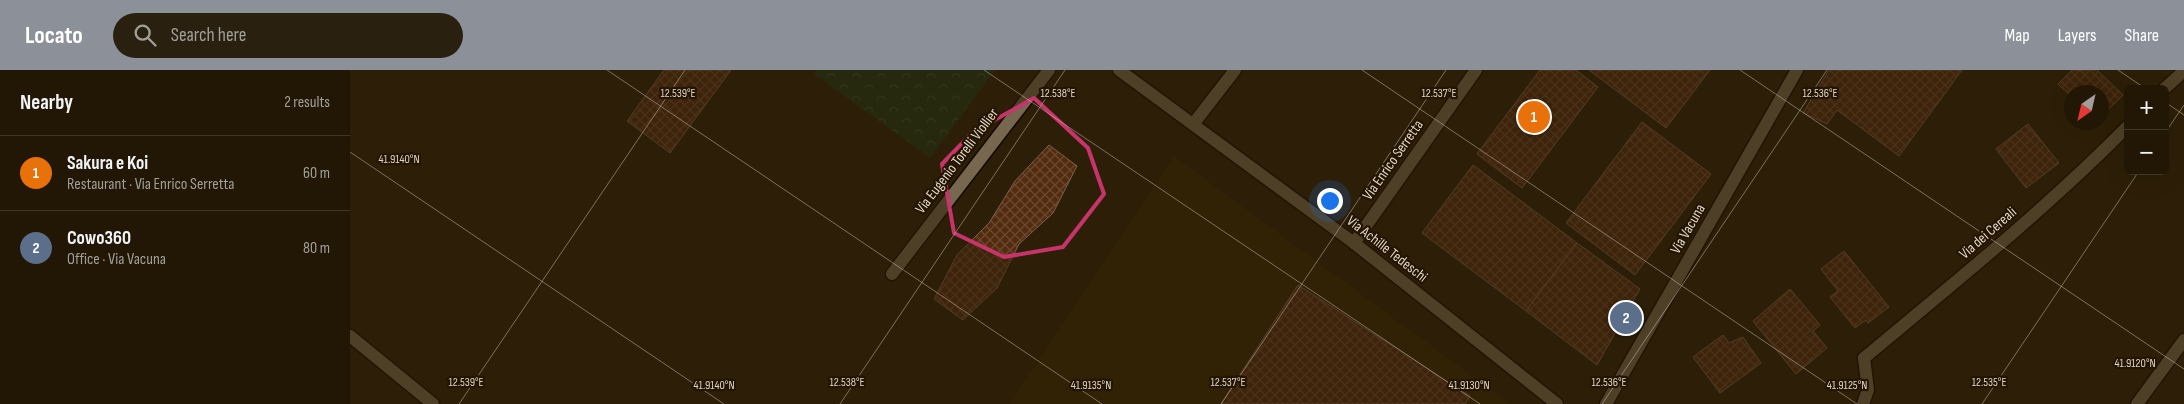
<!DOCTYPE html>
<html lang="en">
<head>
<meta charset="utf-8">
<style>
  :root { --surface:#221705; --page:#2a200f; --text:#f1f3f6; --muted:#a29f9a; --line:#3f3627; --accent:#8c9099 }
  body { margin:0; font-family:"Sofia Sans Condensed",sans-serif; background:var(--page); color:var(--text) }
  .controls { position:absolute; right:15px; top:15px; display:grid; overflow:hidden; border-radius:8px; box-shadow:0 5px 20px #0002 }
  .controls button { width:45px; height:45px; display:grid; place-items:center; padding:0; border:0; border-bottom:1px solid var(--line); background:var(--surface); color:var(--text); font:25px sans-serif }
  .compass { position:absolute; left:1714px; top:15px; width:45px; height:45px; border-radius:50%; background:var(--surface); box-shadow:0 5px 20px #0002; rotate:214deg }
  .you { position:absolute; left:979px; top:130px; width:18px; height:18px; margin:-12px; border:4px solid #fff; border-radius:50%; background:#1a73e8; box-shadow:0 0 0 8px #1a73e833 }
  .badge { display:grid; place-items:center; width:32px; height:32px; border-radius:50%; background:var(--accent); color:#fff; font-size:16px; font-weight:700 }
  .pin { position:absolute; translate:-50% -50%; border:2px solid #fff; box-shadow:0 1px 5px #0006 }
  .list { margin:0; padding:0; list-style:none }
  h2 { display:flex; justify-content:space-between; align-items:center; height:65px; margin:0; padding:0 20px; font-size:21px }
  h2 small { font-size:16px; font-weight:400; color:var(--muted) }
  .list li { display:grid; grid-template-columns:32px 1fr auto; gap:15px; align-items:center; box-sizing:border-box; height:75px; padding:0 20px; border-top:1px solid var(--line) }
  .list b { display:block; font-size:19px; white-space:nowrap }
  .list p { margin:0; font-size:16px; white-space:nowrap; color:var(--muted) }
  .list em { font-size:16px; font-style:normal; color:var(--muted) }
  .icon { flex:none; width:28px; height:28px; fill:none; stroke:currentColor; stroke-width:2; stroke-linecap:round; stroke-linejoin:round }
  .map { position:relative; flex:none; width:1834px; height:334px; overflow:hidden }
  header { display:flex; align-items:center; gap:30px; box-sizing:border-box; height:70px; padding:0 25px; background:var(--accent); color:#fff }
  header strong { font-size:24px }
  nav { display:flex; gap:28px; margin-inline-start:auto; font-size:18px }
  .search { width:350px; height:45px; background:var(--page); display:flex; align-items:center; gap:12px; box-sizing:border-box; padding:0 18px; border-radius:28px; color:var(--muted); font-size:19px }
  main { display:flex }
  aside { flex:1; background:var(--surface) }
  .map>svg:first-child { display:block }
  .built { fill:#362404 }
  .park { fill:url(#park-crowns) }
  .building { fill:url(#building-cross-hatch); stroke:#7b6050 }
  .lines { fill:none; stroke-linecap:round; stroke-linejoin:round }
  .service-casing { stroke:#150800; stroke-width:15 }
  .minor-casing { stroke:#150800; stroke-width:15 }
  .service { stroke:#77674e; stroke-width:12 }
  .minor { stroke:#77674e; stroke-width:12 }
  .marked { fill:none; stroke:#c6346b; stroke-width:4; stroke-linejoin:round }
  .ticks { fill:none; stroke:#ded4c7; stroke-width:1; stroke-opacity:0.45 }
  .labels { text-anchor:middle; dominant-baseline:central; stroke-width:4.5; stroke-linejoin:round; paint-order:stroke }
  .street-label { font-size:15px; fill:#ded4c7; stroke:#231500 }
  .ticks-label { font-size:12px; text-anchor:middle; fill:#ded4c7; stroke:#231500; stroke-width:4.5; stroke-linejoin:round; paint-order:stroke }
</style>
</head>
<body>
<header>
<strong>Locato</strong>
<div class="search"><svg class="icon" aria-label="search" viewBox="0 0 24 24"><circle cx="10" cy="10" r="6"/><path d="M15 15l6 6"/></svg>Search here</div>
<nav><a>Map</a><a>Layers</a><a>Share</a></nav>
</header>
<main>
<aside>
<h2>Nearby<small>2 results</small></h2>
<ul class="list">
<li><span class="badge" style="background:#e8710a">1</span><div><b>Sakura e Koi</b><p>Restaurant · Via Enrico Serretta</p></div><em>60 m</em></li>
<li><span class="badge" style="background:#5c6f8a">2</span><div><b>Cowo360</b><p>Office · Via Vacuna</p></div><em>80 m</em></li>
</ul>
</aside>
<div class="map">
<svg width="1834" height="334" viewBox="0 0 1834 334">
  <defs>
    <pattern id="park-crowns" width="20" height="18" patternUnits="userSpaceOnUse" patternTransform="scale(1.25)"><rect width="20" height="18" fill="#1e3515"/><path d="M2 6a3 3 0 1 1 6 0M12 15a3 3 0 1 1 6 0" fill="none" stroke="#3e5136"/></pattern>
    <pattern id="building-cross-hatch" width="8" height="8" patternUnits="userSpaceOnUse" patternTransform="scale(1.25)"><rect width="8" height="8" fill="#532b0e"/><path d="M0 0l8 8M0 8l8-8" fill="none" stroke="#6b4930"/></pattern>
  </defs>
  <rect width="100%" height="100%" fill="#2d1f07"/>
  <path class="built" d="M824,86L1160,334H660Z"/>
  <path class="park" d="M467,0H645L580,88L464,4Z"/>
  <g class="building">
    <path d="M314,0H381L320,83L277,51Z"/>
    <path d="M1190,0H1226L1248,17L1172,118L1127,84Z"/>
    <path d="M1239,0H1360L1316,58Z"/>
    <path d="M1479,0H1612L1549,86L1487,40L1477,54L1453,43Z"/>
    <path d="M1722,0H1747L1773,25L1752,46V22H1722V27L1708,14Z"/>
    <path d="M1292,52L1361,104L1285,205L1216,153Z"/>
    <path d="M1678,54L1709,93L1676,118L1646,79Z"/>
    <path d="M699,75L727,96L703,143L669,174L647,218L613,250L584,229L607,185L639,153L665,111Z"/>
    <path d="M1123,95L1227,173L1176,241L1072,163Z"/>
    <path d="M1227,173L1290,219L1247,295L1176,241Z"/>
    <path d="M1494,181L1539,237L1518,253L1516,250L1505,258L1480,227L1488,221L1471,199Z"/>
    <path d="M948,215L1120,326L1115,334H1012L965,302L948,334H871Z"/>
    <path d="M948,215L1120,326L1115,334H871Z"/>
    <path d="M1440,219L1470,255L1463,261L1477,278L1446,304L1403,251Z"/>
    <path d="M1373,265L1379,273L1393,267L1411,293L1370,323L1343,287Z"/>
  </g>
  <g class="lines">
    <g class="service-casing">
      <path id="service" d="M1513,334L1518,320L1514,288"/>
    </g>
    <g class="minor-casing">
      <g id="minor">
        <path d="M769,0L1004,173L1207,334"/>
        <path d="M1814,19L1834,1"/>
        <path d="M844,53L885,0"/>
        <path d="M1004,173L1126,0"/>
        <path d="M542,204L699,0"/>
        <path d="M0,266L83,334"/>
        <path d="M1514,288C1604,213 1696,139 1778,56"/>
        <path d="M1256,334L1447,0"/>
        <path d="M1787,334L1834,270"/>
      </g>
    </g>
    <use href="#service" class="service"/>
    <use href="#minor" class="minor"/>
  </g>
  <path d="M0 0H1834V334H0ZM684,28L738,78L754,124L713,177L654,187L604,163L592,94L623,62Z" fill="#2d1f07" fill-opacity=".55" fill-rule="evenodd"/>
  <path class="marked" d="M684,28L738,78L754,124L713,177L654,187L604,163L592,94L623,62Z"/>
  <path class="ticks" d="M257,0L752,334M634,0L1130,334M1012,0L1507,334M1390,0L1834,299M1768,0L1796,19M1815,32L1834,45M1815,63L1834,35M0,82L374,334M109,334L335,0M490,334L715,0M871,334L1096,0M1252,334L1477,0M1632,334L1789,101"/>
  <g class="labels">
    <g class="street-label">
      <text transform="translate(1043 90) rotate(-55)">Via Enrico Serretta</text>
      <text transform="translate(607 91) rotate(-53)">Via Eugenio Torelli Viollier</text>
      <text transform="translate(1338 159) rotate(-60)">Via Vacuna</text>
      <text transform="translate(1638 163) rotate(-41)">Via dei Cereali</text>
      <text transform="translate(1037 179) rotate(38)">Via Achille Tedeschi</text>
    </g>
  </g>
  <g class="ticks-label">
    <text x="328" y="27">12.539°E</text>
    <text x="708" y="27">12.538°E</text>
    <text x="1089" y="27">12.537°E</text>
    <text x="1470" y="27">12.536°E</text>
    <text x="49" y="93">41.9140°N</text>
    <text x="1785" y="297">41.9120°N</text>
    <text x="116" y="316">12.539°E</text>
    <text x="497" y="316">12.538°E</text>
    <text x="878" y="316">12.537°E</text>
    <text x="1259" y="316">12.536°E</text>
    <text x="1639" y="316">12.535°E</text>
    <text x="364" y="319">41.9140°N</text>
    <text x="741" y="319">41.9135°N</text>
    <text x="1119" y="319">41.9130°N</text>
    <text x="1497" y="319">41.9125°N</text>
  </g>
</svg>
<div class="controls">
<button>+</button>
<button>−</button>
</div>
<svg class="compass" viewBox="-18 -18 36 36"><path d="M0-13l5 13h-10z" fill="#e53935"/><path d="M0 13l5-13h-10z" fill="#a29f9a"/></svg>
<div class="you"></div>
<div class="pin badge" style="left:1184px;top:47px;background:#e8710a">1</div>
<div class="pin badge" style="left:1276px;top:248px;background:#5c6f8a">2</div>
</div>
</main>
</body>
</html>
